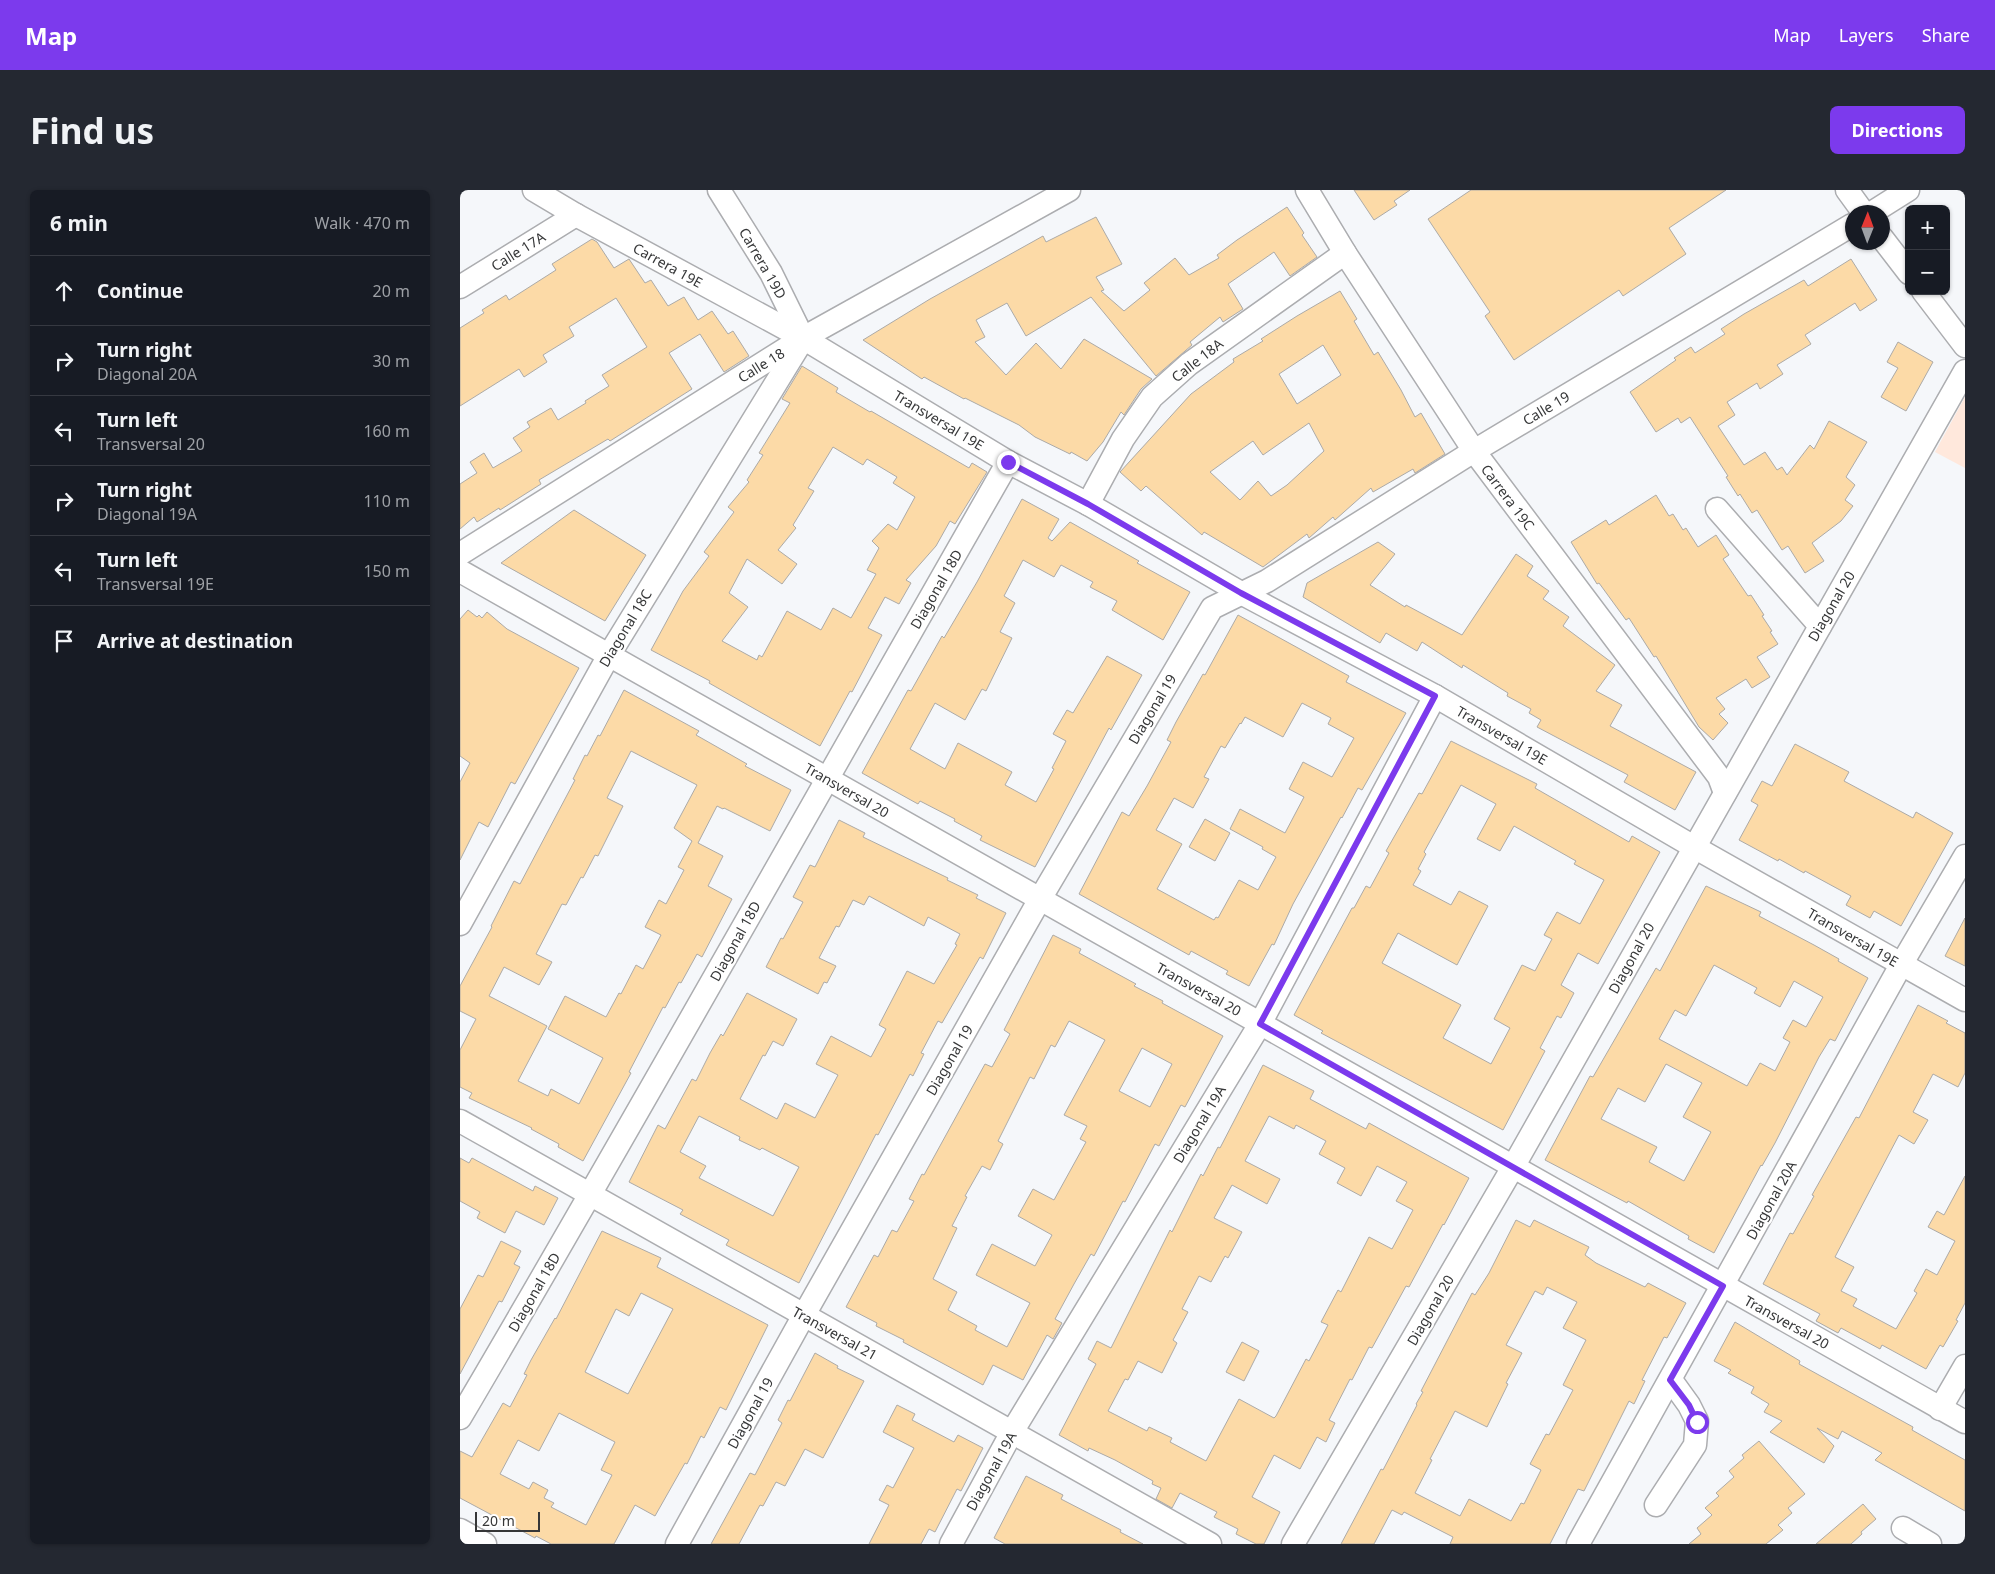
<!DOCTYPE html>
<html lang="en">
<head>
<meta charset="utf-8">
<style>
  :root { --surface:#171b24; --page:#242831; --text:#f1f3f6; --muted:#9ea1a6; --line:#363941; --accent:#7c3aed }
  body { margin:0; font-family:"Noto Sans",sans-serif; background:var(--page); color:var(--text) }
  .controls { position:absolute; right:15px; top:15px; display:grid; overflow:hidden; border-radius:8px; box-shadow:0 1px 4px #0004 }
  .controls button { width:45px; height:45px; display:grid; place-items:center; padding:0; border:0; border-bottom:1px solid var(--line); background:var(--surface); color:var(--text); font:25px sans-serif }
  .compass { position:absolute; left:1385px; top:15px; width:45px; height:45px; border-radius:50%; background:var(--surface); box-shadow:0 1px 4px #0004; rotate:1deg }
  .scale { position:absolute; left:15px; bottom:12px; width:65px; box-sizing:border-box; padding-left:5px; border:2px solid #363738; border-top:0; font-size:14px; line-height:18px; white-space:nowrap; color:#363738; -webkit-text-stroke:4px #fff; paint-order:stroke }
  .stop { position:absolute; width:15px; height:15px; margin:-11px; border:4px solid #7c3aed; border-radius:50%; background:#fff }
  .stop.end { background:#7c3aed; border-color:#fff; box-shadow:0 1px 5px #0008 }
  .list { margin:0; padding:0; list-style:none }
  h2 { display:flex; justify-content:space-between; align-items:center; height:65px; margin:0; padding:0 20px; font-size:21px }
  h2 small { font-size:16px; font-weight:400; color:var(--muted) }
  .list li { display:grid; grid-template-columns:32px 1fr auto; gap:15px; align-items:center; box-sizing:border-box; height:70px; padding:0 20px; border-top:1px solid var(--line) }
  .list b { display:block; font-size:19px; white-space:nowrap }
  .list p { margin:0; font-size:16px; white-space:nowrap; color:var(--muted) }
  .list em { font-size:16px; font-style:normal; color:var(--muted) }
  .icon { flex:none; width:28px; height:28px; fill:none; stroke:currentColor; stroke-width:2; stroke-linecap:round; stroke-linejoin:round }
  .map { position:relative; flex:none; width:1505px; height:1354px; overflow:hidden; border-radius:8px }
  header { display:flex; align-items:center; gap:30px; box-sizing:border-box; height:70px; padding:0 25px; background:var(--accent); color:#fff }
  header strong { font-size:24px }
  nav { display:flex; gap:28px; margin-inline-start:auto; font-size:18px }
  .intro { display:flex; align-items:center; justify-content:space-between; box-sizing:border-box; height:120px; padding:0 30px }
  h1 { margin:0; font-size:35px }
  .button { padding:12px 22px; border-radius:8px; background:var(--accent); color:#fff; font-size:18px; font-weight:700 }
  main { display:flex; gap:30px; padding:0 30px }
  aside { flex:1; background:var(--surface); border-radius:8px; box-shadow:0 1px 4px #0004 }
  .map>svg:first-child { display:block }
  .commercial { fill:#ffe8dc }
  .building { fill:#fcdaa7; stroke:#acaaa7; fill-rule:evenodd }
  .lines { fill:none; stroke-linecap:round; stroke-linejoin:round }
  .minor-casing { stroke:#acadb0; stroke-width:25 }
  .minor { stroke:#fff; stroke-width:22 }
  .route { stroke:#7c3aed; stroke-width:6 }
  .labels { text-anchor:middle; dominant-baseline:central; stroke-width:4.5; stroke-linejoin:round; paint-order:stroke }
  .street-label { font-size:14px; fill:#363738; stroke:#fff }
</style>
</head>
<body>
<header>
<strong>Map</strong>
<nav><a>Map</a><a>Layers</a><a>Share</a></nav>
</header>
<div class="intro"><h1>Find us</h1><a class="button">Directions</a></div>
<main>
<aside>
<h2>6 min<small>Walk · 470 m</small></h2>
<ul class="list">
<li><svg class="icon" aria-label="ahead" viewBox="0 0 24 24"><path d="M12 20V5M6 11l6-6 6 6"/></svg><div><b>Continue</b></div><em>20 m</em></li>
<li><svg class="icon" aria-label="right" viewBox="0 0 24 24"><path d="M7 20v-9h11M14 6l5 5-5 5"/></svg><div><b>Turn right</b><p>Diagonal 20A</p></div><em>30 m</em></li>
<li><svg class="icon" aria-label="left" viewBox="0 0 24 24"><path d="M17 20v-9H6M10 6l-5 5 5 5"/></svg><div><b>Turn left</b><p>Transversal 20</p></div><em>160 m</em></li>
<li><svg class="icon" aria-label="right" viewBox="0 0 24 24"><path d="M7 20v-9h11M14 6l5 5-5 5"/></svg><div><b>Turn right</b><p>Diagonal 19A</p></div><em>110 m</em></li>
<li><svg class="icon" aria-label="left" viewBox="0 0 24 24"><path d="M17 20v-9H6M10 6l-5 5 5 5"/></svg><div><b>Turn left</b><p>Transversal 19E</p></div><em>150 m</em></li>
<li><svg class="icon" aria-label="arrive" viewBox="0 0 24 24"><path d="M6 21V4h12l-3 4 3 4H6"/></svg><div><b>Arrive at destination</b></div></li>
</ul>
</aside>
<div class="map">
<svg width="1505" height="1354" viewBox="0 0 1505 1354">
  <rect width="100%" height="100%" fill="#f5f7fa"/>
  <path class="commercial" d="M1505,207V278L1475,262Z"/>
  <g class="building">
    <path d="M894,0H950L934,11L937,15L914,30Z"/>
    <path d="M1011,0H1266L1209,38L1226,64L1163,106L1159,100L1054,170L1025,126L1030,122L968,29Z"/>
    <path d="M827,17L844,43L842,45L857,67L830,86L814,62L768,94L783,119L763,132L760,127L730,152L732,155L696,186L631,107L566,146L547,113L516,130L525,147L515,152L546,185L576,153L601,179L624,149L692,189L681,199L664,225L661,222L643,252L627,271L611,262L610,264L575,247L559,235L505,208L504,209L464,187L462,189L403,150L470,109L583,46L586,52L636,27L662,74L636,87L644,100L641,101L664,121L690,100L684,93L715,68L729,85L759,68L757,65L777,50Z"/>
    <path d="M132,49L137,52L154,78L169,69L185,93L191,90L208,116L224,107L238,130L252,121L268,144L273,141L289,166L264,182L240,144L209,163L232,199L150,251L148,249L79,290L81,294L40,320L39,318L17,332L14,327L0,339V294L17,283L10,272L24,263L33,278L62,261L53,248L70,237L67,232L91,218L98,230L126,213L125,211L149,196L142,185L187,157L156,108L109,137L114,146L83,165L87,172L64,187L59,179L0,216V138L24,123L22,120L46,105L49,110L96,80L92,74Z"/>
    <path d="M1391,69L1417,110L1400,121L1395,113L1345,145L1351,154L1317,175L1323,184L1300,199L1297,193L1267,212L1275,225L1258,236L1284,275L1305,262L1317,280L1322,277L1327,285L1350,255L1354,259L1369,231L1407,252L1386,287L1395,295L1385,310L1393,316L1381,331L1352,353L1364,371L1345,383L1328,356L1322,360L1297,320L1292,323L1280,304L1278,306L1266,287L1268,286L1230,227L1221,233L1218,228L1196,242L1170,202L1216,170L1214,168L1231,157L1235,163L1265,144L1261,139L1284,124L1344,90L1348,96Z"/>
    <path d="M880,101L897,129L894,131L914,165L918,162L941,200L955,227L961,223L985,264L955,283L953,279L913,302L911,298L875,330L873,327L849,348L847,344L803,377L744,342L742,345L686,296L681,301L660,282L731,204L774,172L773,169L803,151L801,149L837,126ZM863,155L881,185L837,214L819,184ZM849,233L864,261L827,295L811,306L798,291L780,310L750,282L793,251L803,265Z"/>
    <path d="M1438,152L1473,172L1446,221L1421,207L1438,178L1427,172Z"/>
    <path d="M342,176L378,198L376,202L410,222L411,221L509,278L512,273L527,282L495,334L490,331L476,356L446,390L451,393L439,414L425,407L408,438L422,445L392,502L390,501L360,556L249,493L250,491L191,460L223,401L249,366L244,362L274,322L268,317L289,292L287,290L303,265L299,263L330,213L322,209ZM373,257L403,275L407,269L437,287L433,293L455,307L437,340L428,334L412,351L419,358L407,380L416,384L391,428L373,418L361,440L327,421L302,467L299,465L297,470L262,451L288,417L269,403L287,369L322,394L337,374L318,360L336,338L333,335L354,301L348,298Z"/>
    <path d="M1196,305L1209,326L1213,324L1223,340L1226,338L1238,357L1256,345L1269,365L1263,369L1288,406L1291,405L1304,425L1302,426L1312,441L1310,442L1318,454L1297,467L1310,487L1292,498L1286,489L1256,508L1265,519L1259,524L1268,533L1253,550L1239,537L1196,466L1194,467L1169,428L1166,430L1139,393L1137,394L1111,352L1146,330L1149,335Z"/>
    <path d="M562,309L599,329L588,348L592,351L610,332L679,371L677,373L730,402L703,450L652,420L657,411L630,397L633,392L601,375L594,387L563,370L544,406L555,413L540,442L552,448L526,501L522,499L505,530L475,513L450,559L485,579L498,553L552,582L545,595L576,612L594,579L592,578L606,551L593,544L607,520L613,523L647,466L682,485L651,540L649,538L575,677L520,650L522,646L494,631L495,629L460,611L458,614L402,583L448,500L451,501L482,446L484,448L517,392Z"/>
    <path d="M114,320L186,365L145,431L41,373Z"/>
    <path d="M918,352L935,364L910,395L945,417L946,415L1002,445L1056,364L1073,376L1067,386L1089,401L1083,409L1109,427L1103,436L1155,475L1136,501L1162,515L1150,536L1236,582L1215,620L1164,592L1168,585L1077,537L1081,530L1069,523L1071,519L1047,506L1048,503L1003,475L1002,478L962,452L957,461L926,443L920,453L843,407L847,393Z"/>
    <path d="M8,420L17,427L19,425L22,428L27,422L47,439L119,478L55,594L51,592L28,637L19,632L0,670V592L10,573L0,566V429Z"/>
    <path d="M778,425L889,486L886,492L946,523L902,600L898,598L882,628L881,627L833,714L814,755L812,754L789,796L766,784L768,781L731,761L729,765L619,704L662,622L669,626L687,596L711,552L707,550L716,532L743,484L745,485ZM842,513L871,528L868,534L894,548L872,587L843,572L829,599L844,607L825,643L780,619L770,639L803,657L802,659L816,667L798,700L779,690L758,728L756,727L754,730L697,699L722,654L696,640L714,608L733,618L749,589L744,587L761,556L765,558L780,533L781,534L785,527L823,547Z"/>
    <path d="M164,500L239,541L236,545L287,574L285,576L331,600L310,641L264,618L263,619L257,616L238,653L263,666L248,696L272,709L242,767L237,764L221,793L219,792L205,818L203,817L169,882L171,883L123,971L98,957L99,954L71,939L72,938L9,908L12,903L0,897V860L16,829L0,821V796L32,737L31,736L54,691L60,694L115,590L113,589L125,565L127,566L138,545L140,546ZM171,561L237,595L214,638L232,651L218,677L224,680L206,714L199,710L185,737L201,745L183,779L176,775L161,804L159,803L146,827L105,806L88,839L143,868L119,914L91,899L88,906L58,891L87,836L29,806L44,777L79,795L92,772L76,764L102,714L106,715L121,687L123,688L135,665L138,666L163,616L147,608Z"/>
    <path d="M991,551L1077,594L1075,598L1169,652L1172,646L1200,662L1138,774L1118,763L1101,795L1114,803L1101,828L1097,826L1080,858L1085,861L1043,940L861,843L863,841L834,825L892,718H894L906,696L910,698L929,663L926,661L959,603L962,604ZM1001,595L1036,614L1017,649L1040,661L1054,636L1116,671L1114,674L1144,690L1120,734L1097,722L1084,745L1092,749L1075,781L1062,775L1034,829L1050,838L1031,874L983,848L1001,815L922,773L938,743L997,775L1028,716L999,701L991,715L953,695L961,681L958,679L966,664L964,662Z"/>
    <path d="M1335,554L1389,582L1384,591L1453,628L1456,622L1493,643L1441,736L1414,721L1410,728L1386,715L1391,706L1345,681L1344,683L1319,669L1318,671L1279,650L1298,615L1291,611L1302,591L1312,596Z"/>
    <path d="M745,629L770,643L755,671L729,657Z"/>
    <path d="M379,630L405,643L403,647L488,688L487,690L518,705L516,708L546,723L523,769L520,767L482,833L478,831L461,863L464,864L453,886L450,884L418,945L416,944L339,1093L266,1055L269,1050L220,1024L223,1020L169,992L198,935L205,939L232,889L236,891L250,863L261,844L263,846L287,803L337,829L323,856L313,851L305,866L303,865L280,909L317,929L325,913L355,928L378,885L356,874L371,846L411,867L426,839L419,835L447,781L474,794L497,755L495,754L500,744L468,727L464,736L409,706L404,715L393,710L379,737L376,736L359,768L376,776L367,793L364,792L358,804L306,777L321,748L323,749L343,712L333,707L350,675L355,677ZM239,926L280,947L279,950L300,960L302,958L339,977L313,1026L239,988L246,976L220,962Z"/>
    <path d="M1246,696L1301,722L1299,726L1354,755L1379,769L1378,771L1408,788L1375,851L1370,849L1359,867L1315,953L1302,976L1301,975L1254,1063L1228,1049L1229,1046L1168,1011L1167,1013L1085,970L1130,886L1133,887L1196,778L1200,781ZM1254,775L1297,798L1294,803L1320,817L1334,791L1363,807L1346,837L1333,830L1323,848L1330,852L1315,881L1300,873L1287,896L1199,849L1215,820L1226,826ZM1206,874L1242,893L1223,927L1251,942L1224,991L1189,972L1197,957L1141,929L1158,898L1185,912Z"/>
    <path d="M1505,728V776L1485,766Z"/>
    <path d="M593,745L621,759L619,763L676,794L674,796L703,811L702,813L763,846L725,917L721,915L699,956L695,954L665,1012L663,1011L634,1066L631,1064L614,1094L595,1129L602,1133L593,1149L587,1145L563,1190L533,1175L523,1195L443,1152L444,1150L416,1136L417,1133L386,1117L414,1065L418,1067L432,1040L437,1042L454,1011L449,1009L462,984L464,985L525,874L532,877L550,844L544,840ZM609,831L645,850L604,925L627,936L620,949L626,952L594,1010L573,999L558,1026L592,1045L575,1076L532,1054L516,1085L570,1113L547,1157L515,1140L517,1136L488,1120L497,1102L473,1089L497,1038L492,1036L507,1007L505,1006L522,976L530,980L543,954L538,951L570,887L574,889L591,855L595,857ZM682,858L712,874L690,917L659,901Z"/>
    <path d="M1458,815L1488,831L1486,833L1505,843V883L1498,897L1473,884L1453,922L1468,930L1454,954L1439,945L1375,1067L1394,1077L1381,1101L1397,1109L1393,1116L1436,1139L1457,1103L1454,1101L1466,1079L1477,1085L1495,1051L1468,1037L1477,1021L1484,1025L1505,986V1113L1496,1130L1498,1131L1483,1157L1480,1155L1466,1179L1422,1155L1420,1159L1381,1138L1378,1143L1356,1131L1360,1124L1303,1094L1330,1043L1333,1044L1354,1006L1352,1005L1396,927L1399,928Z"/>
    <path d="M803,875L854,901L850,909L906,939L909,933L1009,988L984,1035L983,1034L949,1097L946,1096L912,1158L909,1157L892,1190L890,1189L869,1230L875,1233L866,1252L857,1247L840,1279L814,1265L792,1307L820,1322L804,1354H796L776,1344L778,1339L754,1327L757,1322L720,1303L712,1318L696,1309L701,1298L692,1294L693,1291L655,1270L629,1258L628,1261L599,1245L636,1174L628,1169L637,1151L651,1158L710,1040L712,1042L741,984L743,986L758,957L760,958ZM809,926L834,939L836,935L866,951L859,964L885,978L877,993L901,1006L917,976L947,992L936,1011L953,1020L932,1059L909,1047L881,1102L878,1100L861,1132L868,1135L849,1171L846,1169L816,1226L814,1228L779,1209L746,1271L710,1252L712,1248L689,1237L687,1241L648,1221L665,1189L668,1190L678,1171L702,1183L717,1153L713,1150L728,1122L722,1119L739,1086L751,1092L765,1066L768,1068L782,1042L754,1028L772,995L807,1014L820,989L785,971Z"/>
    <path d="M0,968L9,973L12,968L73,1001L75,996L98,1008L84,1035L56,1021L45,1043L17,1028L20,1022L0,1011Z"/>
    <path d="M1056,1030L1070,1037L1074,1030L1129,1057L1125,1065L1136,1073L1185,1097L1188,1093L1226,1113L1207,1148L1204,1147L1182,1190L1185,1191L1174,1214L1169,1211L1124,1301L1118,1299L1090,1354H990L993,1347L944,1322L942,1325L932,1320L914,1354H881L921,1279L923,1280L957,1215L956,1214L963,1202L961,1201L1012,1103L1015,1105L1029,1083ZM1087,1097L1117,1112L1103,1138L1126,1150L1103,1195L1113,1200L1089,1245L1086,1244L1070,1274L1081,1280L1064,1314L1061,1313L1051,1331L1009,1309L1000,1326L955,1303L972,1270L970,1269L995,1221L1027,1237L1048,1194L1046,1193L1062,1163L1046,1155L1075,1101L1083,1105Z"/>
    <path d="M142,1041L201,1068L197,1077L308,1135L266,1220L260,1217L244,1248L241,1246L227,1274L225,1273L195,1326L175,1315L154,1354H91L76,1346L75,1348L0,1308V1261L12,1267L43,1213L50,1217L67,1185L64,1184L71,1170L95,1128L96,1129ZM181,1103L213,1119L168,1204L125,1182L156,1119L169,1126ZM99,1223L155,1252L141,1280L152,1285L126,1335L91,1317L94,1313L84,1308L88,1300L73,1292L69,1299L40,1284L58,1250L79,1261Z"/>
    <path d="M41,1051L61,1061L54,1074L60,1077L42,1112L39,1111L0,1184V1119L18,1085L23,1087Z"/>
    <path d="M1275,1132L1340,1171L1339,1174L1453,1237L1452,1240L1505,1270V1321L1415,1270L1422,1263L1382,1241L1378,1249L1357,1238L1374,1256L1364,1273L1310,1242L1322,1231L1304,1222L1309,1214L1291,1203L1294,1197L1268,1183L1271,1180L1254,1171Z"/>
    <path d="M782,1152L799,1161L784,1191L766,1182Z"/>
    <path d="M355,1163L378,1176L377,1178L404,1191L363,1268L345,1259L325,1296L316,1292L303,1316L300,1315L279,1354H251L290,1283L295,1285L322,1233L318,1230L328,1210L330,1211Z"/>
    <path d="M437,1215L455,1224L452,1230L494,1252L498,1245L523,1258L501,1301L497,1299L475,1342L469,1339L461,1354H409L429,1315L419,1310L427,1295L433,1298L454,1258L423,1242Z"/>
    <path d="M1299,1251L1345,1304L1328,1318L1332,1323L1318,1335L1323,1340L1306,1354H1229L1241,1344L1237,1338L1252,1325L1245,1318L1259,1306L1256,1303L1274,1287L1269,1281L1284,1268L1282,1265Z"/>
    <path d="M566,1286L603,1305L601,1309L661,1340L660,1342L683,1354H545L534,1348Z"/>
    <path d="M1403,1314L1416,1329L1401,1342L1402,1344L1391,1354H1356Z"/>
  </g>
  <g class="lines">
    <g class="minor-casing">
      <g id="minor">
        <path d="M74,0L116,25L343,148L548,272L628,314L781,403L975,506L1234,657L1505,810"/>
        <path d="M259,0L311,83L343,148"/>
        <path d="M847,0L885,63L1014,261L1259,587L1265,603"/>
        <path d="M1387,0L1403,22"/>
        <path d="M1413,22L1448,0"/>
        <path d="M1422,48L1449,83"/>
        <path d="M0,97L116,25"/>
        <path d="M1463,101L1505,156"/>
        <path d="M628,314L663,249L692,207L729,174L885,63"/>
        <path d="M1257,319L1360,436"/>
        <path d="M0,364L343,148L609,0"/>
        <path d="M0,381L1505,1232"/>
        <path d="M0,734L149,465L340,154"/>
        <path d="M0,931L750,1354"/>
        <path d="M1480,1219L1505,1176"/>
        <path d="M0,1228C186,912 365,591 548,272"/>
        <path d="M1196,1315L1235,1255L1237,1231L1229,1215L1211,1190"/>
        <path d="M1443,1338L1470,1354"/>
        <path d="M0,1340L25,1354"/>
        <path d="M217,1354L344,1125L580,709L752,418L807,391L1014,261L1392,35"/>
        <path d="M491,1354L552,1242L800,834L975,506"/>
        <path d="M833,1354L1053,977L1505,181"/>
        <path d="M1118,1354L1441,775L1505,666"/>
      </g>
    </g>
    <use href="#minor" class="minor"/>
  </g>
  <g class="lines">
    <path class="route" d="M548,272L628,314L781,403L975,506L800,834L1263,1096L1210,1190L1229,1215L1237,1232"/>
  </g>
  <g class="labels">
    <g class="street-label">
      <text transform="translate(58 61) rotate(-32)">Calle 17A</text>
      <text transform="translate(303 73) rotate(60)">Carrera 19D</text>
      <text transform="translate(208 75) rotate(29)">Carrera 19E</text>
      <text transform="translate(737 170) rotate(-38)">Calle 18A</text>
      <text transform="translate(301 175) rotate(-32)">Calle 18</text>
      <text transform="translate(1086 218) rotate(-31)">Calle 19</text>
      <text transform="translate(479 230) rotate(31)">Transversal 19E</text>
      <text transform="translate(1048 307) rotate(53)">Carrera 19C</text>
      <text transform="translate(476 399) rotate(-60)">Diagonal 18D</text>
      <text transform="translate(1371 416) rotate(-60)">Diagonal 20</text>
      <text transform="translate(165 438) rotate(-59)">Diagonal 18C</text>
      <text transform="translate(692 519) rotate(-59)">Diagonal 19</text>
      <text transform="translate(1042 545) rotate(30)">Transversal 19E</text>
      <text transform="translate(387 600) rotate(30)">Transversal 20</text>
      <text transform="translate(1393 747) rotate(30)">Transversal 19E</text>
      <text transform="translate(275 751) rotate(-61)">Diagonal 18D</text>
      <text transform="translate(1171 768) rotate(-61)">Diagonal 20</text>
      <text transform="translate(739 799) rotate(29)">Transversal 20</text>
      <text transform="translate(489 870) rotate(-60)">Diagonal 19</text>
      <text transform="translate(739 934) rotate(-59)">Diagonal 19A</text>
      <text transform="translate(1311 1010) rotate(-61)">Diagonal 20A</text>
      <text transform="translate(74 1102) rotate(-60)">Diagonal 18D</text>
      <text transform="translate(970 1120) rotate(-60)">Diagonal 20</text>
      <text transform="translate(1327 1132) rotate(29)">Transversal 20</text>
      <text transform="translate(375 1143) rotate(29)">Transversal 21</text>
      <text transform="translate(290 1223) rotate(-61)">Diagonal 19</text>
      <text transform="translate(531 1281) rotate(-61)">Diagonal 19A</text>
    </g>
  </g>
</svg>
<div class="controls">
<button>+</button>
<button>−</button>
</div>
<svg class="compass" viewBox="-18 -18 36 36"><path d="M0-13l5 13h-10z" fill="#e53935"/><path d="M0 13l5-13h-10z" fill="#9ea1a6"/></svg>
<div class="scale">20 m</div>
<div class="stop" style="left:1237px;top:1232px"></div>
<div class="stop end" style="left:548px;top:272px"></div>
</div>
</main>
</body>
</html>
